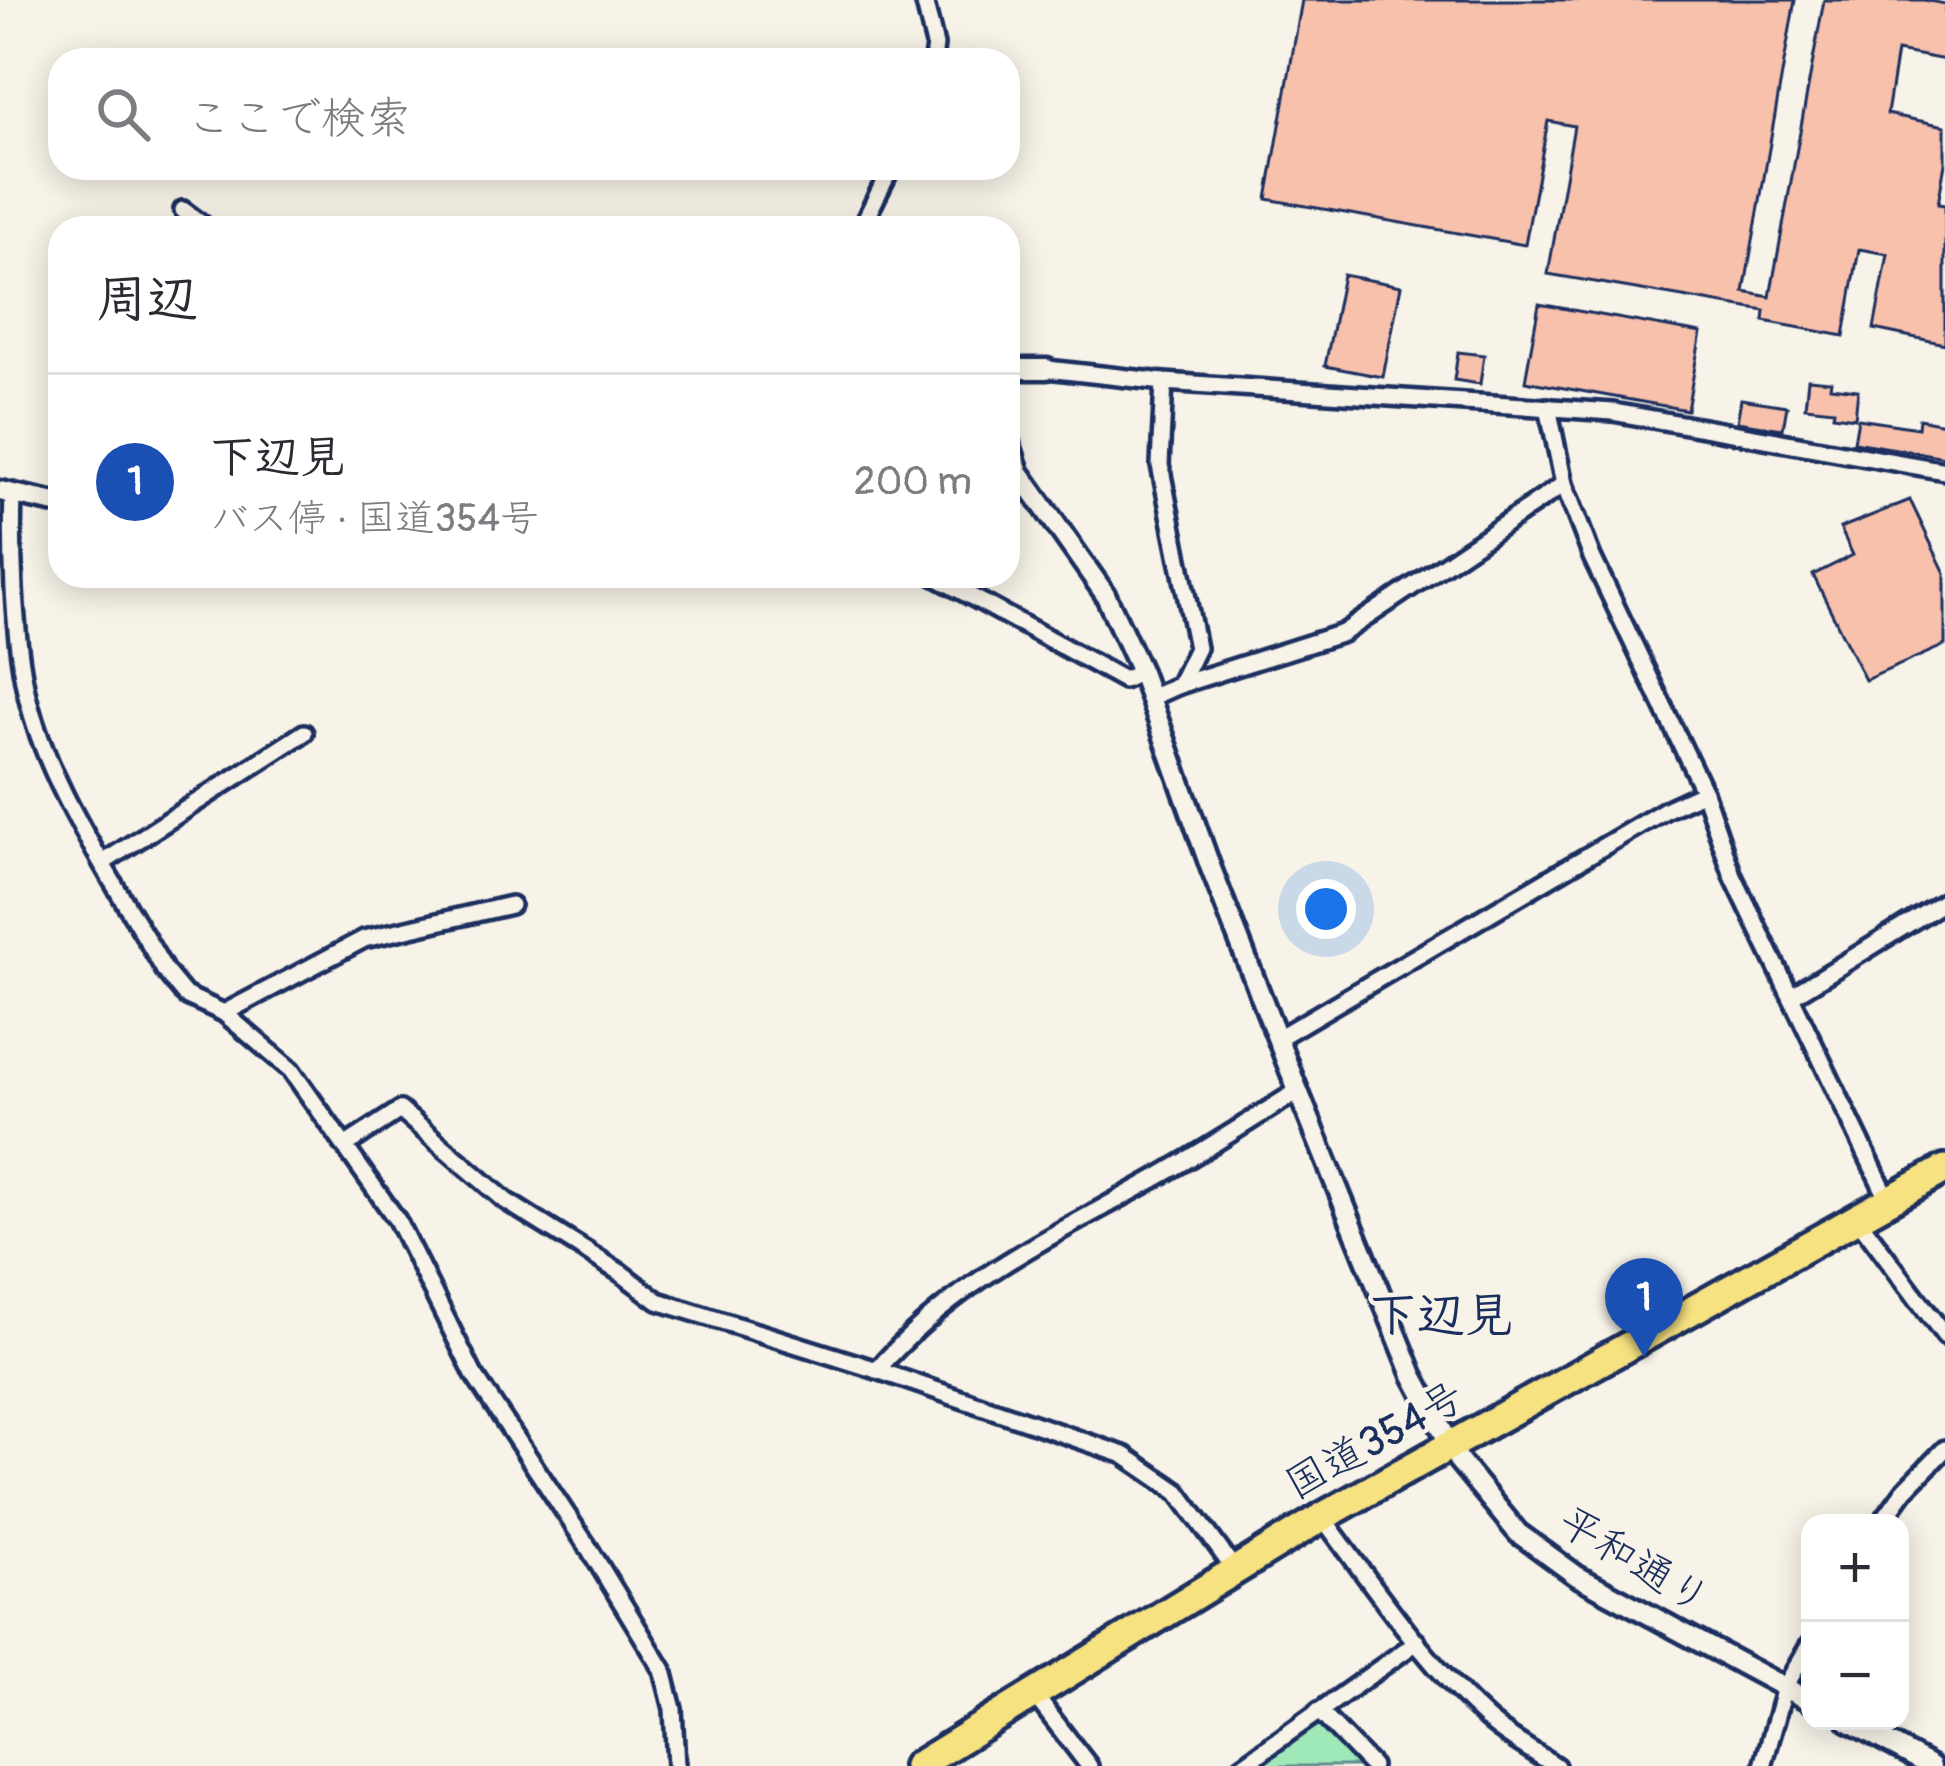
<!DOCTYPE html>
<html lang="ja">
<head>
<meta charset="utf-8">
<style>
  :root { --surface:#fff; --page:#f2f2f3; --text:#2b2b33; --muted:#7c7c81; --line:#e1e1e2; --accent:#c8321e }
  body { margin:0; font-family:Pangolin,"Klee One",sans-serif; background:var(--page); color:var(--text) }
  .controls { position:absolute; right:36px; bottom:36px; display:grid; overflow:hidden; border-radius:24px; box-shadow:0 6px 30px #0003 }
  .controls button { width:108px; height:108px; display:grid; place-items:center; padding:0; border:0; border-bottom:3px solid var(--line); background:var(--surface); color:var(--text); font:60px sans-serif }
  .you { position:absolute; left:1326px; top:909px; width:42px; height:42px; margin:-30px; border:9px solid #fff; border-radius:50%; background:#1a73e8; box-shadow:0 0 0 18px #1a73e833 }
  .badge { display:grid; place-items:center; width:78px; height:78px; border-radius:50%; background:var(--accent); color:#fff; font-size:39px; font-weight:700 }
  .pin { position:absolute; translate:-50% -99px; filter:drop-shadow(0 3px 6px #0008) }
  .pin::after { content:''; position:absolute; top:63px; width:42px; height:36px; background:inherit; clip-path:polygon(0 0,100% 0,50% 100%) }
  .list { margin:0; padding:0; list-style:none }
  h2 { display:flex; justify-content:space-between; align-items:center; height:156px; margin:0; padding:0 48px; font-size:51px }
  h2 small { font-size:39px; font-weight:400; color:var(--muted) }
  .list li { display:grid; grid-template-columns:78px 1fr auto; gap:36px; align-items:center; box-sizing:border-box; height:216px; padding:0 48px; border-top:3px solid var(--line) }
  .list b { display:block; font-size:45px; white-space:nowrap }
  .list p { margin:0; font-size:39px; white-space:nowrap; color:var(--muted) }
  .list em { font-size:39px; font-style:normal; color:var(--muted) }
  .icon { flex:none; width:66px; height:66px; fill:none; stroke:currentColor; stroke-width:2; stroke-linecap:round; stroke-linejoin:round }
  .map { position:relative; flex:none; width:1945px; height:1766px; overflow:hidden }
  .search { position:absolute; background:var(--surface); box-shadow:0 6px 30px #0003; left:48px; top:48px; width:972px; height:132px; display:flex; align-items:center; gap:30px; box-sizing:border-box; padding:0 42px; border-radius:36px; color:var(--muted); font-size:45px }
  .panel { position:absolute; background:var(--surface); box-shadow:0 6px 30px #0003; left:48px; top:216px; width:972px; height:372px; border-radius:36px }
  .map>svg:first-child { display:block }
  .green { fill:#9fe9b8; stroke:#5d8c8b; stroke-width:3 }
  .building { fill:#f8c1ab; stroke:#1b2f5e; stroke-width:3 }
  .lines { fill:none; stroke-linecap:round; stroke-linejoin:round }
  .minor-casing { stroke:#1b2f5e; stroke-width:24 }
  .tertiary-casing { stroke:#1b2f5e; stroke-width:27 }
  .trunk-casing { stroke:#1b2f5e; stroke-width:36 }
  .minor { stroke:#f7f3e8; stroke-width:15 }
  .tertiary { stroke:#f7f3e8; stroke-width:18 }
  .trunk { stroke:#f7e281; stroke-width:27 }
  .labels { text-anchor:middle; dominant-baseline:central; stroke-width:9; stroke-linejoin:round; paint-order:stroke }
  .street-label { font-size:42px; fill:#1b2f5e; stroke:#f7f3e8 }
  .quarter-label { font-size:48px; font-weight:bold; fill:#1b2f5e; stroke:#f7f3e8 }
</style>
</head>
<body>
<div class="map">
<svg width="1945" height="1766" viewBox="0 0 1945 1766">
  <rect width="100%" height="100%" fill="#f7f3e8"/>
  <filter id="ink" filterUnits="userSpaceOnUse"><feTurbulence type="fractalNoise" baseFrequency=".00833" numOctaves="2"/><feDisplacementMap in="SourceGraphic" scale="24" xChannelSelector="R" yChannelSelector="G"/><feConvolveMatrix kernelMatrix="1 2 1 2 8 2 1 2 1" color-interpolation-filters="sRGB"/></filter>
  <g filter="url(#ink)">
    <path class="green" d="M1319,1711L1372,1766H1242Z"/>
    <g class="building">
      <path d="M1302,0H1795L1744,292L1770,297L1824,0H1924L1945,4V60L1897,51L1887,114L1945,126V164L1938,204L1945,205V344L1874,329L1888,254L1859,249L1844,336L1764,321L1765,311L1548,274L1574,126L1548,121L1525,245L1267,199Z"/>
      <path d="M1343,275L1401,286L1383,377L1325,366Z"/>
      <path d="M1539,304L1701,333L1687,410L1525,381Z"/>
      <path d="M1458,352L1484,355L1480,384L1454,380Z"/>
      <path d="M1808,379L1831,381L1830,387L1858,390L1855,418L1833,415L1834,410L1805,407Z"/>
      <path d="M1741,399L1787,406L1783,429L1737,422Z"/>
      <path d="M1858,419L1918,428L1919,419L1945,424V457L1854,442Z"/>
      <path d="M1910,500L1945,573V645L1865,680L1813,575L1853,555L1840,528Z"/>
    </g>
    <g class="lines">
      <g class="minor-casing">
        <g id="minor">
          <path d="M924,0L935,45L933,60"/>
          <path d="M183,210L207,228"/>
          <path d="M861,228L891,168"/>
          <path d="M1047,369L1164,382L1613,412L1945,471"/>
          <path d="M1548,407L1564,484L1592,557L1704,792L1733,876L1889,1201"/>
          <path d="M13,496C11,550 14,628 24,681C42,780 116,883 165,971L185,995L224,1013L291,1070L397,1220L474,1375L590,1550L663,1670L673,1709L676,1766"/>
          <path d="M934,576L1124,680L1141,672"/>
          <path d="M1179,685L1343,633L1564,484"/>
          <path d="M1150,698L1179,685L1197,648L1160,465L1164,382"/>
          <path d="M104,862L304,733"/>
          <path d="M1793,995L1945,901"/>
          <path d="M224,1013L364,939L511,905"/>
          <path d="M1278,1038L1667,809L1704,792"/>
          <path d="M346,1145L400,1110L506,1201L621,1273L658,1301L877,1370L1124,1455L1178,1492L1234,1569"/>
          <path d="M1858,1219L1945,1336"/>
          <path d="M877,1370C956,1279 1054,1236 1156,1178C1204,1151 1251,1120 1298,1091"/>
          <path d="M1322,1517C1374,1586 1423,1661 1487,1719C1507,1737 1533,1751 1556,1766"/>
          <path d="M1881,1523L1905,1490L1945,1449"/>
          <path d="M1033,1693L1089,1766"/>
          <path d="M1319,1711L1372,1766"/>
          <path d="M1242,1766L1417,1642"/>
          <path d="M1763,1766L1785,1687L1810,1644"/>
        </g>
      </g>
      <g class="tertiary-casing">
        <g id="tertiary">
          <path d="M1008,369H1047"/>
          <path d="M1008,439L1019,472L1105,594L1141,672L1210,866L1298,1091L1413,1375L1458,1460L1518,1533L1577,1576L1810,1701"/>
          <path d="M0,491L60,504"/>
          <path d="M1848,1721L1931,1766"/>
        </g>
      </g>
      <g class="trunk-casing">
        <path id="trunk" d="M917,1766L1322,1517L1945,1169"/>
      </g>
      <use href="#minor" class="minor"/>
      <use href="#tertiary" class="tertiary"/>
      <use href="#trunk" class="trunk"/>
    </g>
  </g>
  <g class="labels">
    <g class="street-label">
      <text transform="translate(1375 1441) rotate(-29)">国道354号</text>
      <text transform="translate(1634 1561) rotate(31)">平和通り</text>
    </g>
    <g class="quarter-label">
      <text x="1441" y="1316">下辺見</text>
    </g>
  </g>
</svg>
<div class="controls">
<button>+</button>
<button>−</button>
</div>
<div class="you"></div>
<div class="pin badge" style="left:1644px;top:1357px;background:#1a4fb4">1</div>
<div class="search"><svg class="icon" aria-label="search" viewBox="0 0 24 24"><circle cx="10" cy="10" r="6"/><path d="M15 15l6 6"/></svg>ここで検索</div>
<section class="panel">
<h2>周辺<small></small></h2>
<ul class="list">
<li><span class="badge" style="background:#1a4fb4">1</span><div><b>下辺見</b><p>バス停 · 国道354号</p></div><em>200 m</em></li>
</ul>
</section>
</div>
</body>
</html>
